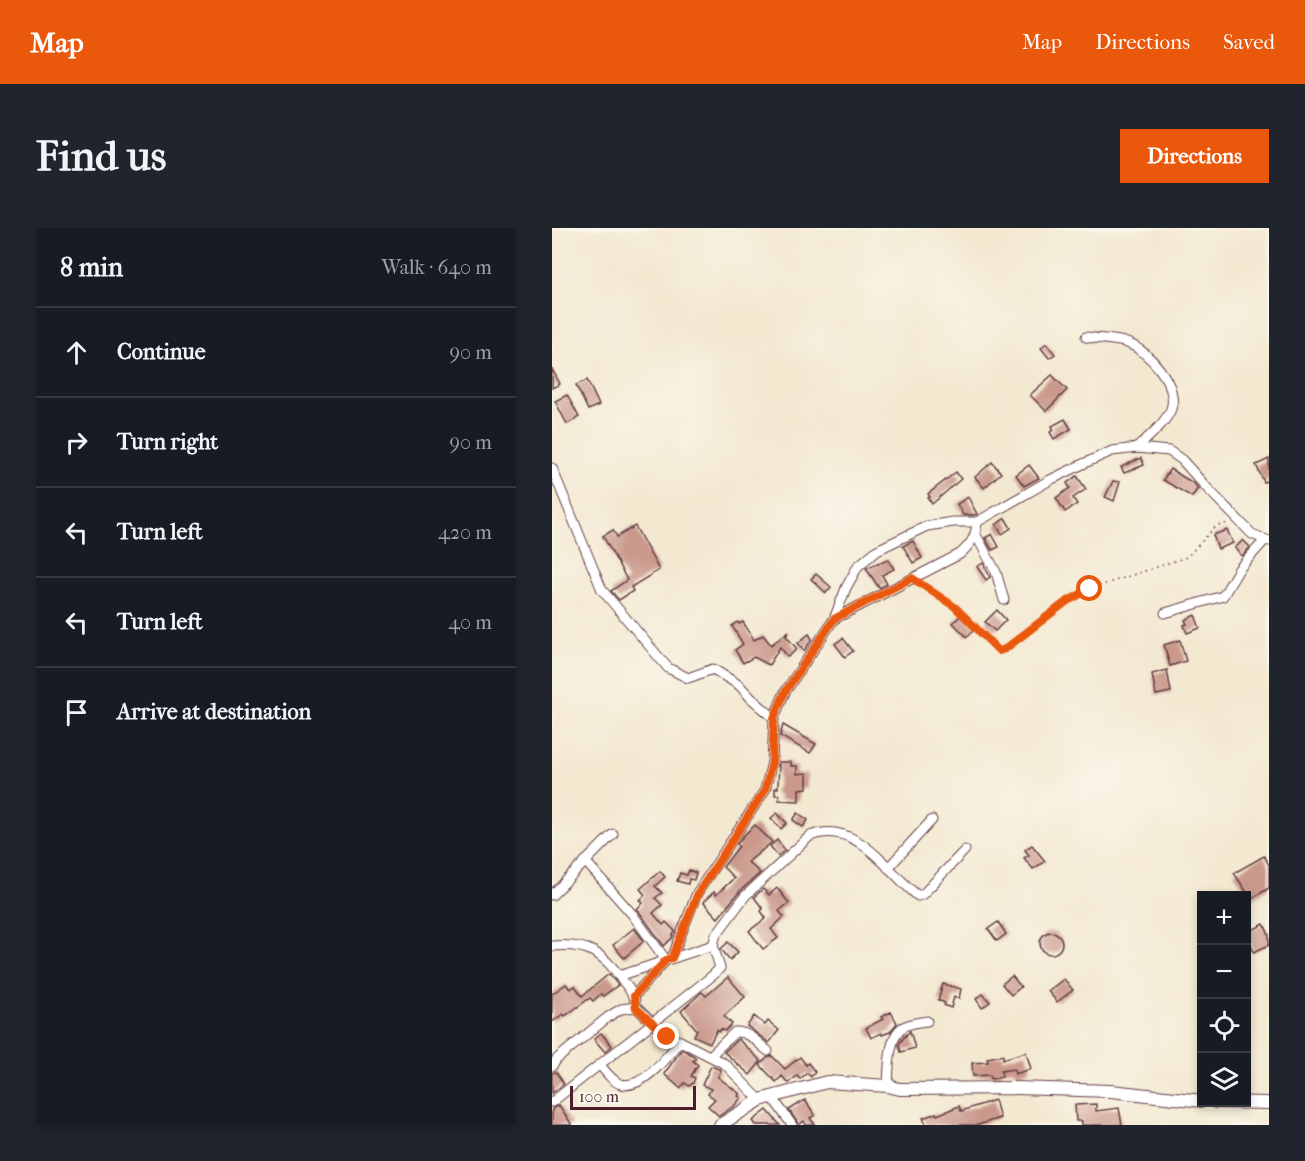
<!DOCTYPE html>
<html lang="en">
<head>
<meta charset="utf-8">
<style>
  :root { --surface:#171b24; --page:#20242c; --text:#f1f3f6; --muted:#9ea1a6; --line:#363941; --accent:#ea580c }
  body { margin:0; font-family:"IM FELL French Canon",serif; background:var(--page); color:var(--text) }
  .controls { position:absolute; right:18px; bottom:18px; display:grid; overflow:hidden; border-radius:0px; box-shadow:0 3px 9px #0003 }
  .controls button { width:54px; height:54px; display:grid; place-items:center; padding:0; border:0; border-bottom:2px solid var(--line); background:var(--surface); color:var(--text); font:30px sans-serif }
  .scale { position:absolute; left:18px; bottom:15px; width:126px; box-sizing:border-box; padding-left:6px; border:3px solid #4a1f2b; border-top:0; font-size:16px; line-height:21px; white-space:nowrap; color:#4a1f2b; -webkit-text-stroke:4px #fbf7ec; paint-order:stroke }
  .stop { position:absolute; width:18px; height:18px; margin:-14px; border:4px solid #ea580c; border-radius:50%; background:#fff }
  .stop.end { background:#ea580c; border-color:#fff; box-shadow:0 2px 6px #0008 }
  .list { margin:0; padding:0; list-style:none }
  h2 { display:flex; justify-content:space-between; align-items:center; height:78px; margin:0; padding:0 24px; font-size:26px }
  h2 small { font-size:20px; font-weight:400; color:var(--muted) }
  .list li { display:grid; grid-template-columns:39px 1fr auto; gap:18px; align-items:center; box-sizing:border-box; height:90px; padding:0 24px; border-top:2px solid var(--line) }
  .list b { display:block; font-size:22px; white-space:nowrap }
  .list em { font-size:20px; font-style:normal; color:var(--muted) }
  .icon { flex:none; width:33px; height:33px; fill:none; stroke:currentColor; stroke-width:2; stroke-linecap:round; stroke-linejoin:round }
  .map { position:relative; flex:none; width:717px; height:897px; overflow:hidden; border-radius:0px }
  header { display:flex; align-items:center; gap:36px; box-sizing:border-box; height:84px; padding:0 30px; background:var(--accent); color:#fff }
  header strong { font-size:28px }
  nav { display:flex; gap:33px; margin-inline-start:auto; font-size:21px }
  .intro { display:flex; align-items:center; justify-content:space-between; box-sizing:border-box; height:144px; padding:0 36px }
  h1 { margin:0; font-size:42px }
  .button { padding:15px 27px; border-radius:0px; background:var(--accent); color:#fff; font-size:21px; font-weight:700 }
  main { display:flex; gap:36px; padding:0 36px }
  aside { flex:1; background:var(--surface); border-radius:0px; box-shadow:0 3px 9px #0003 }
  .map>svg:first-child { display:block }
  .building { fill:#ca998c }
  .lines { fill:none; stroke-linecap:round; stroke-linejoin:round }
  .minor-casing { stroke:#633d44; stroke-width:11 }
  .major-casing { stroke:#633d44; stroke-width:14 }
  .path { stroke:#633d44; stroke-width:1.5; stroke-dasharray:1.5 4.5; stroke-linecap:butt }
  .minor { stroke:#fff; stroke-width:9 }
  .major { stroke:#fff; stroke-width:12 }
  .route { stroke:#ea580c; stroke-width:8 }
</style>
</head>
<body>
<header>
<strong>Map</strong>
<nav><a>Map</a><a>Directions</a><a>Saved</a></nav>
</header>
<div class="intro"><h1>Find us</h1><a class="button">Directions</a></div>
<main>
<aside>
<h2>8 min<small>Walk · 640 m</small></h2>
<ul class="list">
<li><svg class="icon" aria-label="ahead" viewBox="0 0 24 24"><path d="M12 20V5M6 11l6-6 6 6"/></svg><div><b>Continue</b></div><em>90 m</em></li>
<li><svg class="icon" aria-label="right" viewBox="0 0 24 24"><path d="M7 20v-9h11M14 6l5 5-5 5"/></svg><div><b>Turn right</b></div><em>90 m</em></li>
<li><svg class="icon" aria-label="left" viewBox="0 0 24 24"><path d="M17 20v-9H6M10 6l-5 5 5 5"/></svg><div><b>Turn left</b></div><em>420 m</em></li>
<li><svg class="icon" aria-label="left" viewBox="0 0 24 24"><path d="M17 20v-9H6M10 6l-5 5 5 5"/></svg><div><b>Turn left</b></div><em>40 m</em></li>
<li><svg class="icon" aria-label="arrive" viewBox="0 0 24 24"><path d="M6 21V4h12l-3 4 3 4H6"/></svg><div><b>Arrive at destination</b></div></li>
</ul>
</aside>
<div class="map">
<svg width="717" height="897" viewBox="0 0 717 897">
  <rect width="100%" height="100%" fill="#fbf7ec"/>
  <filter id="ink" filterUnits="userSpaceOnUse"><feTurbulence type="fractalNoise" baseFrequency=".0167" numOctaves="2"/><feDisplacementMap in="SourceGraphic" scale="12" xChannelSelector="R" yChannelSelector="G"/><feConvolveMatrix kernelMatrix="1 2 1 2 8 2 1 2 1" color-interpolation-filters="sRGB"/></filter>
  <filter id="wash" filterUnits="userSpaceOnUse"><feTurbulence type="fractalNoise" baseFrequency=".008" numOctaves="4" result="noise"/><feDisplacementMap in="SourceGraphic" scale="24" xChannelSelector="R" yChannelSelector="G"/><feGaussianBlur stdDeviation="1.35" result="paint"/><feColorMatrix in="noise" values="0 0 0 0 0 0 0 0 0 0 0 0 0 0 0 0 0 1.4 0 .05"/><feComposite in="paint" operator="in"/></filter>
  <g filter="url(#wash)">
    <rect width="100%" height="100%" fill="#f3e8d0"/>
    <g id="blocks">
      <g class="building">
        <path d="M494,115L503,126L497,130L489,120Z"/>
        <path d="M0,141L8,156L0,160Z"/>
        <path d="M500,147L515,162L494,183L478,167Z"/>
        <path d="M35,152L47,177L36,182L24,157Z"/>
        <path d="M15,167L27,189L15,196L3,173Z"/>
        <path d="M513,191L519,201L502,211L498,204L502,202L500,198Z"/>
        <path d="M589,230L592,237L572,245L569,239Z"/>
        <path d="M717,231V252L712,254L704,237Z"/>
        <path d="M440,234L449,245L432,260L423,249Z"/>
        <path d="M477,237L487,250L472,258L464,247Z"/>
        <path d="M618,241L641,255L646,260L640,269L611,252Z"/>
        <path d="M404,244L409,251L380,276L376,270L378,269L376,266Z"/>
        <path d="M525,248L534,261L521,270L525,276L513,284L504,270L518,260L515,255Z"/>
        <path d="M561,253L568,254L562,273L553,269Z"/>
        <path d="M416,269L425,286L422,287H411L405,276Z"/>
        <path d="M453,290L459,300L450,306L444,297Z"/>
        <path d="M83,298L107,342L79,359L81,363L67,372L59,363L75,352L51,308L61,302L65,309Z"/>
        <path d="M675,302L681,315L666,321L661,307Z"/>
        <path d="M440,306L447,319L440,322L433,310Z"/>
        <path d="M691,312L698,319L690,328L683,320Z"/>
        <path d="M361,313L370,330L361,335L351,318Z"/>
        <path d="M336,331L342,341L330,347L335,356L327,360L314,340Z"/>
        <path d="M431,335L438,349L434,352L425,339Z"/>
        <path d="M264,346L279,359L274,365L259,351Z"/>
        <path d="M445,382L454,392L443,403L433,394Z"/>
        <path d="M410,386L424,400L415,409L401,395Z"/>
        <path d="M643,387L648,400L635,405L632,397L635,396L633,392Z"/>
        <path d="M186,394L187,396L191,394L202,412L211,407L219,417L237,403L234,408L245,421L236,429L228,419L217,437L202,429L191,435L183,422L191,416L180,398Z"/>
        <path d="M257,406L260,411L252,423L246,415Z"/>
        <path d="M291,410L301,423L293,429L283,416Z"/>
        <path d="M628,412L634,433L618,438L612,417Z"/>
        <path d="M615,442L619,464L604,467L600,446Z"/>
        <path d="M231,497L264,516L258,525L228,508Z"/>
        <path d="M227,534H239V538H245V546L255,545V560L247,561V573L227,572V567H223V560H226Z"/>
        <path d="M225,585L235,595L229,601L219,590Z"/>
        <path d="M246,585L256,592L251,599L241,592Z"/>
        <path d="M203,597L220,614L196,634L208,645L188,663L166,690L151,674L162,664L164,667L182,650L171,639L187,618L185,616L191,608Z"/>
        <path d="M225,612L233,622L226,628L218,618Z"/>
        <path d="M480,617L493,633L481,641L472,630L477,627L473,622Z"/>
        <path d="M712,628L717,637V660L699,671L682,645Z"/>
        <path d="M137,642L144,645L142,652L137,651L136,656L125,653L128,645L135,647Z"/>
        <path d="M108,643L113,649L103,658L110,665L103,670L110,677L101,685L111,697L114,694L123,703L120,710L112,718L85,681L91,675L88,672L93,667L88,661Z"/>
        <path d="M225,660L237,675L227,683L232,689L219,701L226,710L211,721L197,703L214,690L209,683L211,681L202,669L211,661L217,667Z"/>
        <path d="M446,694L454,706L445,713L436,701Z"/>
        <path d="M712,696L717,707V717L702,724L694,705Z"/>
        <path d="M82,700L92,713L72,730L61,717Z"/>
        <circle cx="499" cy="715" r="11"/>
        <path d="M176,714L186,724L178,732L169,721Z"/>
        <path d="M57,746L66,757L51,768L49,766L41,773L38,770L13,788L11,786L0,794V766L14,756L18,761L23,758L30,768Z"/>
        <path d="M460,748L469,759L459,767L450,756Z"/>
        <path d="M176,749L193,769L172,788L180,796L173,803L169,801L167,804L165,802L158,815L142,808L145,802L129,783L150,764L154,768Z"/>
        <path d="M512,751L521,762L505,774L496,763Z"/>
        <path d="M391,756L409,761L407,770L402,769L399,780L392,777L393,775L386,772Z"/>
        <path d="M431,766L438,774L430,780L424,771Z"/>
        <path d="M339,784L345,795L338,804L330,807L329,805L319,810L314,800L331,791L329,789Z"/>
        <path d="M202,788L213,797L216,793L227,802L217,815L195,798Z"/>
        <path d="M358,803L363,820L349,824L347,817L349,813Z"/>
        <path d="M49,805L60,818L53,824L42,811Z"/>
        <path d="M186,811L209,833L198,847L172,824Z"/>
        <path d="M130,821L142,828L144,830L141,833L146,837L139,848L143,850L141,855L137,858L133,855L128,860L112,846Z"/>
        <path d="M474,824L479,841L463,846L462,841L449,843L450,849L439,851L438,847L421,848L420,835L436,834L435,830L451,827V831Z"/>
        <path d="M220,828L233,841L248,829L254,837L256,835L263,844L259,849L255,845L248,851L245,848L236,855L230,848L224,854L208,837L215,830Z"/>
        <path d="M159,838L169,842L166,849L188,866L186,868L189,870L182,878L167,888L156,878L163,871L156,866L159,861L150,857Z"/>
        <path d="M4,844L12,856L0,865V845Z"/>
        <path d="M253,872L263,887L258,890L263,897H254L252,893L247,897L237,882Z"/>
        <path d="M443,872L448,890L426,897H374L371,890L384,885L385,887L407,878L409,883Z"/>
        <path d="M544,876V883L567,880L570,897H530V893H524L523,877Z"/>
        <path d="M7,877L20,897H0V881Z"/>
        <path d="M215,882L228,897H204L201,893Z"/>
      </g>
    </g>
  </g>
  <g filter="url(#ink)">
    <use href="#blocks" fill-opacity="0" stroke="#633d44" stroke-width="1.5"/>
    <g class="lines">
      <g class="minor-casing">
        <g id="minor">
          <path d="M534,109C547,111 563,111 575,115C596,122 627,157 619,181C613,196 597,208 585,220"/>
          <path d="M0,240L50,362L116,440L136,450L161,441L187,457L199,470L222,490"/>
          <path d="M424,307L444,344L452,372"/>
          <path d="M613,385L671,368L687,341L713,312"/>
          <path d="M282,391L408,326C419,316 424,309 425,294L498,252L533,235L560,223L585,220L617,223L630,232L655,260L700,306L717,313"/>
          <path d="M33,633L80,686L114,732L82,768"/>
          <path d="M336,640L380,592"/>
          <path d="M0,667L61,606"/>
          <path d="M0,718C35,715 51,724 71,753C76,759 81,765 83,773"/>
          <path d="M120,730L145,665L213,562L220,534L222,490L233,464L282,391L294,360L306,338L325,322L375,298L401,294H425"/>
          <path d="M67,748L161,717"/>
          <path d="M158,828L183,804C196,803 206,815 216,823"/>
          <path d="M48,837C53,843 61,854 69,856C91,862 116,827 128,813"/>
          <path d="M0,838L5,831L56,789L69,781L84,779L115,809L128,813L173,836L208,872"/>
          <path d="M336,858C337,842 336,808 351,799C358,795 367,794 375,793"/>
          <path d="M220,869L240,897"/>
          <path d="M0,874L160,748L168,740L161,717L164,707L193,668L258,608C304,590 335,643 366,668L371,666L413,622"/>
        </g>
      </g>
      <g class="major-casing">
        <g id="major">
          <path d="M663,874L717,875"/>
          <path d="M168,897L208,872L275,854L336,858L348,861L464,860L559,863L650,873"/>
        </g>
      </g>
      <path class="path" d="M370,357L403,379L447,423L453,421L514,374L538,361L635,329L664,298L676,295"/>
      <use href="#minor" class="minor"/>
      <use href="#major" class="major"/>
    </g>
  </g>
  <g class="lines" filter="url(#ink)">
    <path class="route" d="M115,809L84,780L82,768L114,732L120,730L146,665L213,562L220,534L222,490L233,464L282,391L360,350L403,379L447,423L453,421L514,374L538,361"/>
  </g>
</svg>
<div class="controls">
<button>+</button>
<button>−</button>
<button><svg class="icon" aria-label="locate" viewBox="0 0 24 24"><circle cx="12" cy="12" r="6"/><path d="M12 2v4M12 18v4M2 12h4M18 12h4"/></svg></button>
<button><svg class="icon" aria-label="layers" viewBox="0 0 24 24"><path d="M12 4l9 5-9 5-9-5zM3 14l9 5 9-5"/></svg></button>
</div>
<div class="scale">100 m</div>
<div class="stop" style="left:538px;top:361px"></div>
<div class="stop end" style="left:115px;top:809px"></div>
</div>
</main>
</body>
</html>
